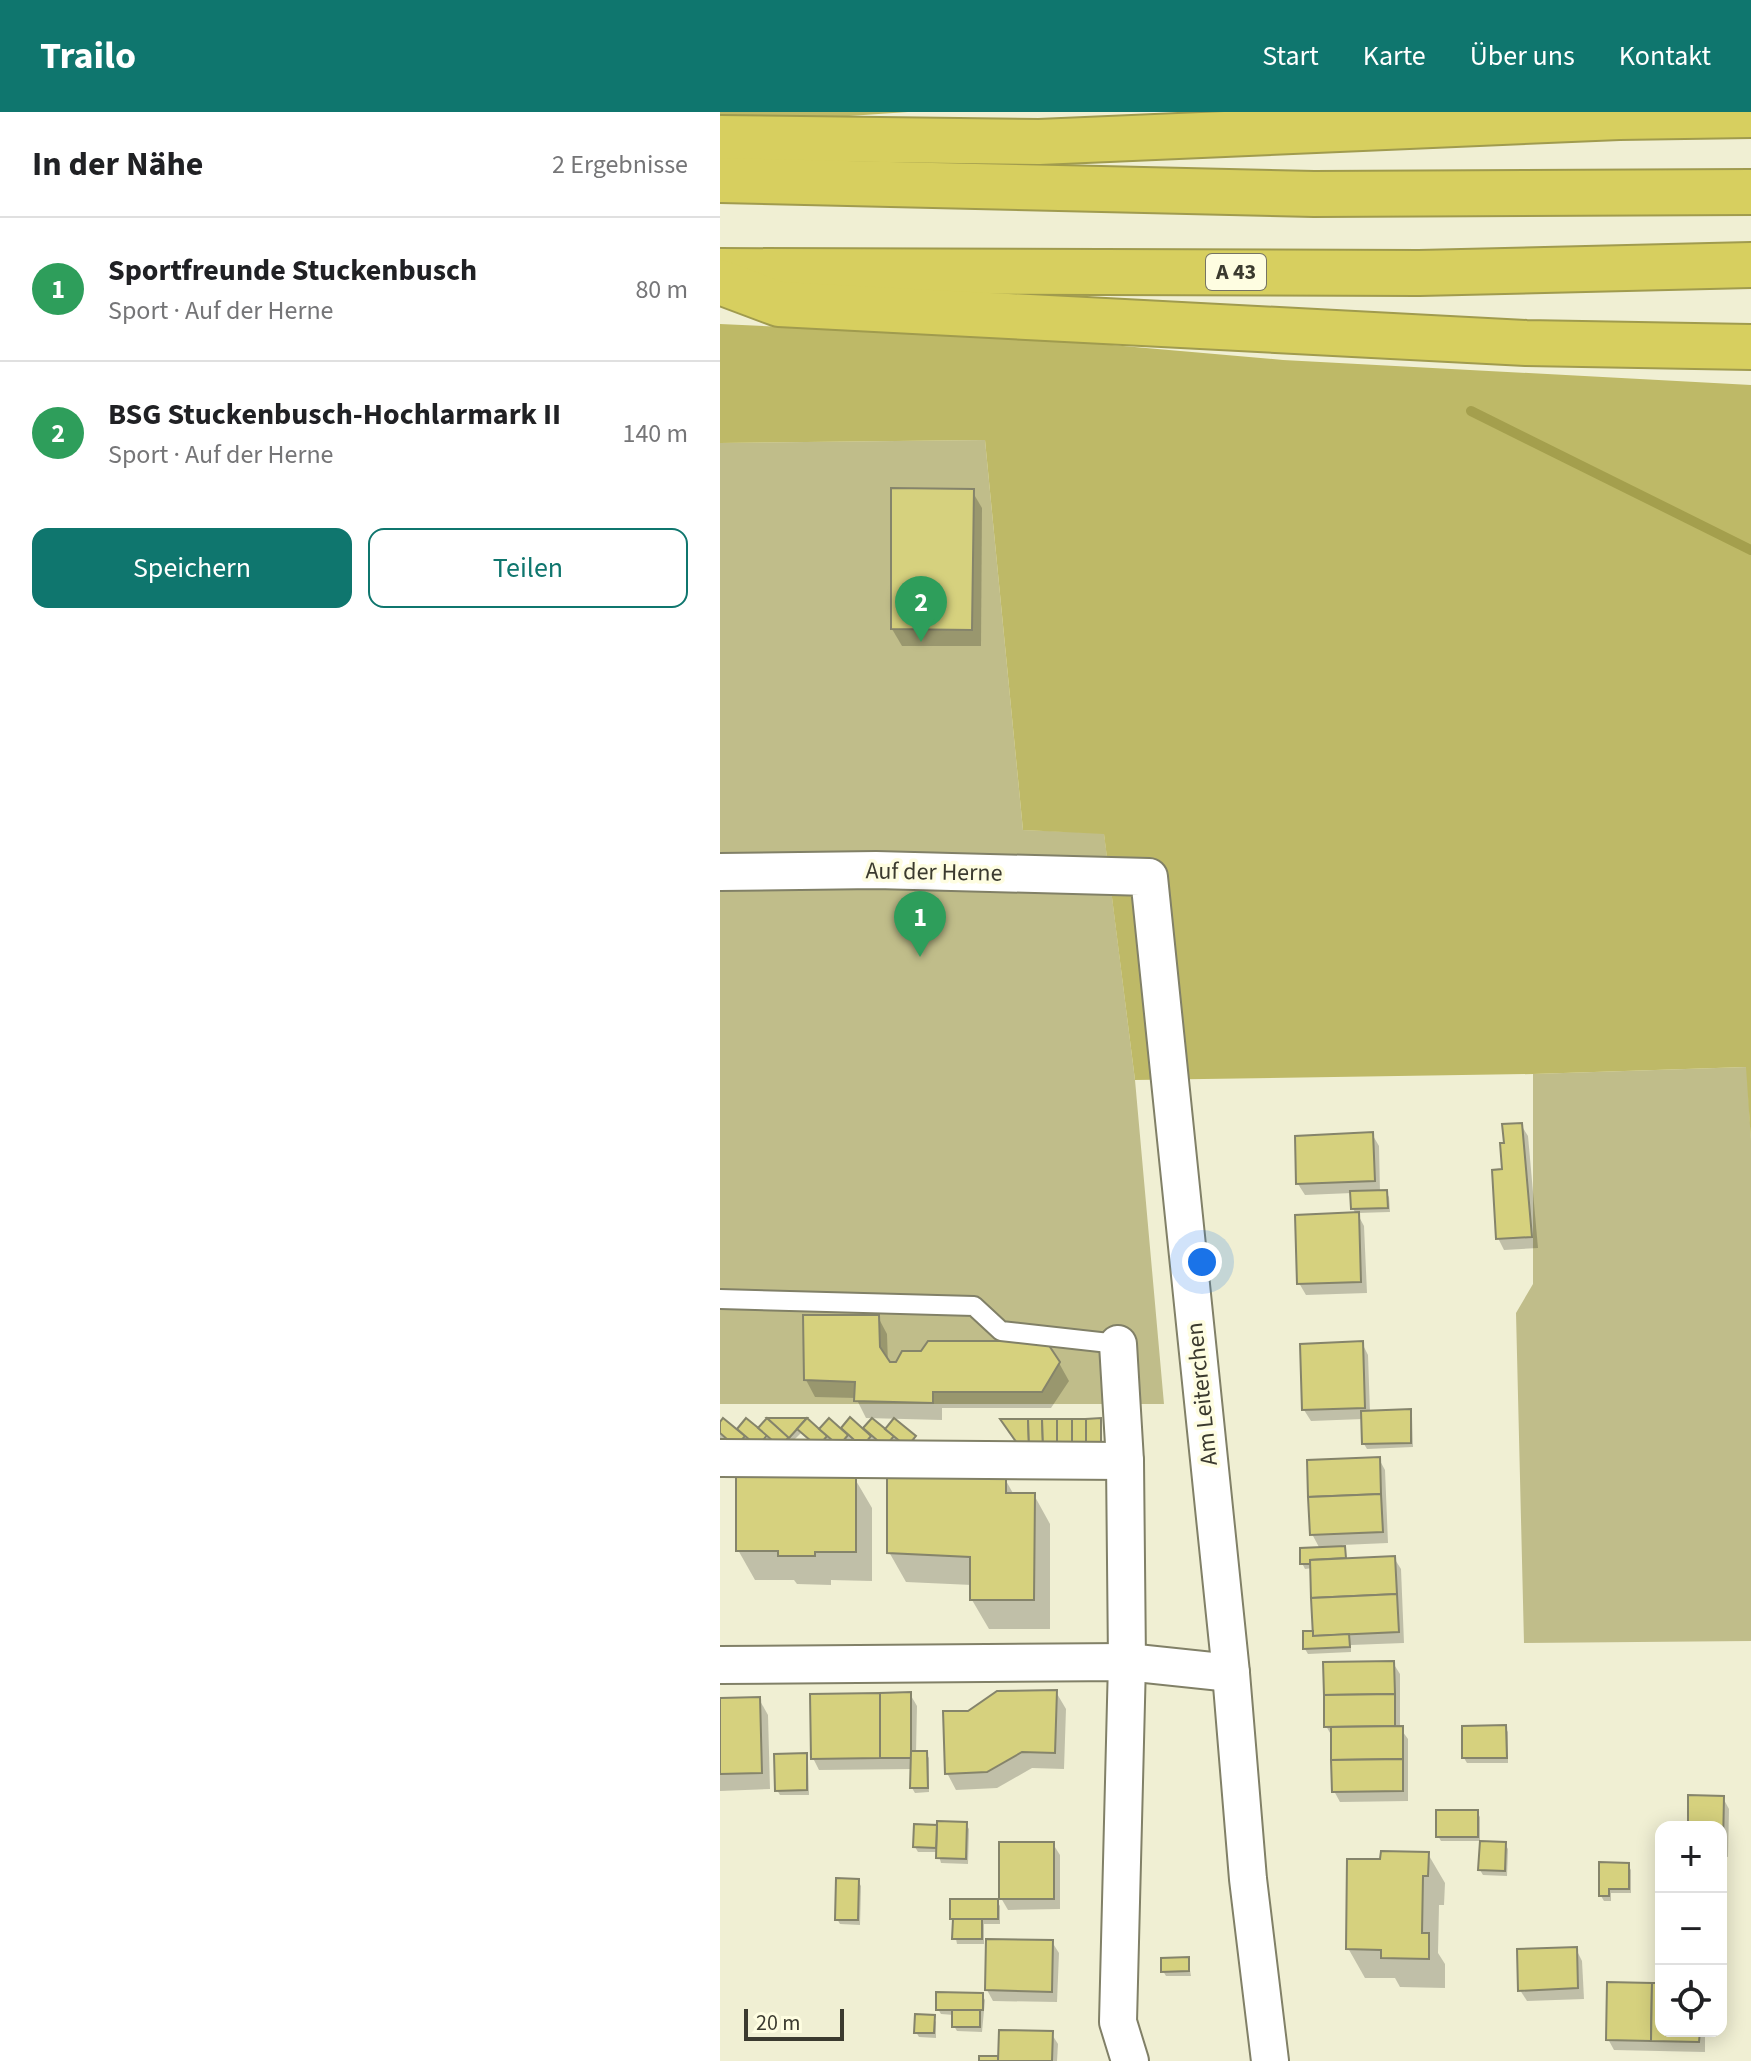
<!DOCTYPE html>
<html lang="de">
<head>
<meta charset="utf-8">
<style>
  :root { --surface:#fff; --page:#f2f2f2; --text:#202124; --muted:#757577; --line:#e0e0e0; --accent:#0f766e }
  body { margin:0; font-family:"Source Sans 3",sans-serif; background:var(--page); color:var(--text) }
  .controls { position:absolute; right:24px; bottom:24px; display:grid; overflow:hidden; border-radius:16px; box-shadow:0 4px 20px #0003 }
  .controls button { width:72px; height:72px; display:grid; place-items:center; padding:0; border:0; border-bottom:2px solid var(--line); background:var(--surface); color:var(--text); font:40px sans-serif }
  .scale { position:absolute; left:24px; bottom:20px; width:100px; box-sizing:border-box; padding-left:8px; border:4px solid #3b3a2f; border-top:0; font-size:22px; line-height:28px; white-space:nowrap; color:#3b3a2f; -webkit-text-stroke:6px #fefde1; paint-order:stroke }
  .you { position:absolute; left:482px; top:1150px; width:28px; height:28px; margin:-20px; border:6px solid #fff; border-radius:50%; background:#1a73e8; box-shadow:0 0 0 12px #1a73e833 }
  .badge { display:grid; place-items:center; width:52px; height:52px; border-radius:50%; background:var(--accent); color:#fff; font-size:26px; font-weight:700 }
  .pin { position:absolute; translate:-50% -66px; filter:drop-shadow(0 2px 4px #0008) }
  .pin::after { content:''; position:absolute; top:42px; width:28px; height:24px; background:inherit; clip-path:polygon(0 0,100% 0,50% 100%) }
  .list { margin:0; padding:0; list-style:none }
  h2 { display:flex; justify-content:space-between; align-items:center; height:104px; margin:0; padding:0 32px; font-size:34px }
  h2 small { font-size:26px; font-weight:400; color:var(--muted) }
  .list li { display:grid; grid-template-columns:52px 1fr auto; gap:24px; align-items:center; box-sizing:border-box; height:144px; padding:0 32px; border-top:2px solid var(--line) }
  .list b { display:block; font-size:30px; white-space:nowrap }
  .list p { margin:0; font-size:26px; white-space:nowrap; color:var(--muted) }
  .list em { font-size:26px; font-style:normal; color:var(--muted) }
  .actions { display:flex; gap:16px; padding:24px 32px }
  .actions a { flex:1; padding:18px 0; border:2px solid var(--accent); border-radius:16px; text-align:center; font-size:28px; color:var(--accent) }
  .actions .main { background:var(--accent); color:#fff }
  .icon { flex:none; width:44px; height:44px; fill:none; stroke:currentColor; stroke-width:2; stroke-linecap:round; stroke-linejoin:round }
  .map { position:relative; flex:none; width:1031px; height:1949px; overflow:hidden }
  header { display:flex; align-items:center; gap:48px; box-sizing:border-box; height:112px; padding:0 40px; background:var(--accent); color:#fff }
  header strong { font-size:38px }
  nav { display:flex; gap:44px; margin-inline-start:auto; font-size:28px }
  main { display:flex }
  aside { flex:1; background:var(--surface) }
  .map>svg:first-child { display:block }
  .green { fill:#c0bd8a }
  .forest { fill:#beb967 }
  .shadow { fill:#0003 }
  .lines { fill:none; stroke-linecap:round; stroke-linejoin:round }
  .stream { stroke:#a49f4d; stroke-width:10 }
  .building { fill:#d6d17e; stroke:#85846b; stroke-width:2 }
  .lane-casing { stroke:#818067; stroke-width:22 }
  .street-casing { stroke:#818067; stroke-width:40 }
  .highway-casing { stroke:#a09b4e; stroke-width:48 }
  .lane { stroke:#fff; stroke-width:18 }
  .street { stroke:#fff; stroke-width:36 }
  .highway { stroke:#d7cf5f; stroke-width:44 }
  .labels { text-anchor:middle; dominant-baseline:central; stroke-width:7; stroke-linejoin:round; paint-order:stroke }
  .shield { fill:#fefde1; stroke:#767464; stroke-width:2 }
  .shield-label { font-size:22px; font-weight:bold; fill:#3b3a2f }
  .street-label { font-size:24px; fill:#3b3a2f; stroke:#fefde1 }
</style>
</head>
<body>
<header>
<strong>Trailo</strong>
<nav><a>Start</a><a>Karte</a><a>Über uns</a><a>Kontakt</a></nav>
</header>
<main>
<aside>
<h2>In der Nähe<small>2 Ergebnisse</small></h2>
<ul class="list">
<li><span class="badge" style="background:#2e9e5b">1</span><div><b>Sportfreunde Stuckenbusch</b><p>Sport · Auf der Herne</p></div><em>80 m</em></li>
<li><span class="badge" style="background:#2e9e5b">2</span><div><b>BSG Stuckenbusch-Hochlarmark II</b><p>Sport · Auf der Herne</p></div><em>140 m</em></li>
</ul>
<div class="actions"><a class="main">Speichern</a><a>Teilen</a></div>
</aside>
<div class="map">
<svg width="1031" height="1949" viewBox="0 0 1031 1949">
  <rect width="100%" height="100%" fill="#f0efd3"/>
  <g class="green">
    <path d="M265,328L303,718L384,721L415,968L444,1292H0V331Z"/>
    <path d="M1027,955L1031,1029V1529L804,1531L796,1201L813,1172V962Z"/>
  </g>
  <g class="forest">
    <path d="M0,0H188L55,9L0,6Z"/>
    <path d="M0,212L323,227L563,248L1031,273V1029L1026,955L813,962L415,968L384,722L303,718L265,328L0,331Z"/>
  </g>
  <g class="shadow">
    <path d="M252,379L262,396L261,534H182L172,517Z"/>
    <path d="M801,1013L808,1024L818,1136L784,1138L778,1126L786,1033Z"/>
    <path d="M652,1022L659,1034L660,1080H666L669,1085L670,1100L637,1101L644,1114L647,1181L586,1183L579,1171L636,1103L633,1096L632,1081L585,1083L578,1072Z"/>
    <path d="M158,1205L167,1222L168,1252L339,1251L349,1269L331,1296H222V1308L146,1306L136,1286L95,1285L86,1268Z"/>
    <path d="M642,1231L648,1243L650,1301L689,1299L692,1304L693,1335L647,1337L644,1332L643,1307L591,1309L584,1298Z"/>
    <path d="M26,1308L39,1319L48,1308L99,1320L121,1319L130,1308L143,1319L152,1308L166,1320L194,1326L197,1331L190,1339L177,1327L168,1339L155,1327L145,1338L132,1327L123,1338L110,1327L101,1339L81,1321L64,1338L50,1327L41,1338L28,1327L19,1338L7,1327L0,1336V1313L17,1320Z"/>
    <path d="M659,1347L665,1358L668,1431L622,1433L627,1448L674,1446L681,1457L684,1531L631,1533V1540L588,1542L585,1537L595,1527L593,1456L585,1457L582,1451L600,1437L592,1422Z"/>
    <path d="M135,1367L152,1396V1469L111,1468V1473L77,1472L74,1468H35L18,1438Z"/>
    <path d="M285,1367L294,1383H314L330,1412V1517H269L252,1488V1473L186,1470L169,1440Z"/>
    <path d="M673,1551L680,1562V1616L688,1627V1689L620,1690L614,1679L613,1626L606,1614Z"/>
    <path d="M336,1580L346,1597L344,1657L312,1656L277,1676L236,1678L227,1661L249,1601Z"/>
    <path d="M190,1582L197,1594L196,1641H206L209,1646V1680L195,1681L192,1676L193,1657L99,1658L93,1646Z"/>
    <path d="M39,1587L48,1603L50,1677L0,1679V1588Z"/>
    <path d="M785,1615L788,1620V1651H747L744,1646Z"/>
    <path d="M85,1643L88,1648L89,1683H60L57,1678Z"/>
    <path d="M1003,1686L1009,1697L1008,1745L1001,1744V1715H970Z"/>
    <path d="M757,1700L760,1705V1729H721L718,1724Z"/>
    <path d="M246,1712L249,1717L248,1752L221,1751L218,1740H198L195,1735L196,1714Z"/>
    <path d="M333,1732L340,1743V1797L288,1798L281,1786Z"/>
    <path d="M785,1732L788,1737L787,1764L763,1763L760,1758Z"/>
    <path d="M708,1742L725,1771L724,1793H719L718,1841L725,1852V1876L680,1875L675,1866H645L628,1836Z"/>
    <path d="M908,1753L911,1758V1781H891V1789H884L881,1784Z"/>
    <path d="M138,1769L141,1774L140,1813L120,1812L117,1807Z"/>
    <path d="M277,1789L280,1794V1812H264V1832H237L232,1807Z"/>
    <path d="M332,1830L339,1841L337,1890L273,1889L267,1878Z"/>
    <path d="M856,1837L862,1849L864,1887L807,1889L800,1878Z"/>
    <path d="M468,1847L471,1864H446L443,1859Z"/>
    <path d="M941,1873V1919H985V1940L894,1938L888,1927Z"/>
    <path d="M262,1883L265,1888L262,1920L237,1919L234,1914V1903L221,1902L218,1897Z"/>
    <path d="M213,1905L216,1910V1926L199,1925L196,1920Z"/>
    <path d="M331,1921L338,1932L337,1949H280Z"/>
  </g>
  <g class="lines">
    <path class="stream" d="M751,299L1031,438"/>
  </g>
  <g class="building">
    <path d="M171,376L254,377L252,518L171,517Z"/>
    <path d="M802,1011L812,1125L776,1127L772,1058L782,1057L780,1031H784L782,1012Z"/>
    <path d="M653,1020L655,1069L576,1072L575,1024Z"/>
    <path d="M667,1078L668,1096L631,1097L630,1079Z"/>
    <path d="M639,1100L641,1170L577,1172L575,1103Z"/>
    <path d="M83,1203H159L160,1235L170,1250H176L182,1239H201L208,1229H326L340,1250L322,1280H213V1291L134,1289L135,1270L84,1268Z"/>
    <path d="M643,1229L645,1296L582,1298L580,1232Z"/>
    <path d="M691,1297V1331L642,1332L641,1299Z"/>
    <path d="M130,1305L151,1324L142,1335L121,1316Z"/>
    <path d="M3,1306L25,1324L16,1335L0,1321V1310Z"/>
    <path d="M26,1306L47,1323L38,1335L17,1317Z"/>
    <path d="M47,1306L69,1325L60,1335L38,1316Z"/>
    <path d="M47,1306H87L69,1326Z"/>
    <path d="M87,1306L107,1324L98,1335L77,1317Z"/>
    <path d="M109,1306L128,1323L119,1334L99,1317Z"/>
    <path d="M152,1306L174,1324L165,1335L143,1316Z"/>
    <path d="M174,1306L196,1324L187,1335L165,1317Z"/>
    <path d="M381,1306V1334H366V1307Z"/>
    <path d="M280,1307H308L309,1334H299Z"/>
    <path d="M308,1307H322L323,1334H309Z"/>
    <path d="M322,1307H337V1334H323Z"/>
    <rect x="337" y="1307" width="15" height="27"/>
    <rect x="352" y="1307" width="14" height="27"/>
    <path d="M660,1345L661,1382L588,1385L587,1348Z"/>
    <path d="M16,1364L136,1365V1440H95V1444H58V1439H16Z"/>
    <path d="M167,1365H286V1381H315L314,1488H250V1445L167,1441Z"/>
    <path d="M661,1382L663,1420L590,1423L588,1385Z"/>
    <path d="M625,1434L626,1446L590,1448V1452H580V1436Z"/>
    <path d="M675,1444L677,1482L591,1486L590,1448Z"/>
    <path d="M677,1482L679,1520L593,1524L591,1486Z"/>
    <path d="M583,1519H593V1524L629,1522L630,1535L583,1537Z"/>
    <path d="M674,1549L675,1582L604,1583L603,1550Z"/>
    <path d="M337,1578L335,1641L302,1640L267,1660L225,1662L223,1599H248L277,1579Z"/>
    <path d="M191,1580V1646H160V1581Z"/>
    <path d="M160,1581V1646L91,1647L90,1582Z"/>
    <path d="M675,1582V1614L604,1615V1583Z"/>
    <path d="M40,1585L42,1661L0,1662V1586Z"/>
    <path d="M786,1613L787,1646H742V1614Z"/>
    <path d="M683,1614V1647L611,1648V1615Z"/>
    <path d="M191,1639H207L208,1676H190Z"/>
    <path d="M87,1641V1678L55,1679L54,1642Z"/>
    <path d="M683,1647V1679L612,1680L611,1648Z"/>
    <path d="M968,1683L1004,1684L1003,1734L1001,1715H968Z"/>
    <rect x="716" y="1698" width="42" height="27"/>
    <path d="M217,1709L247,1710L246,1747L216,1746Z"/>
    <path d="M194,1712L217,1713L216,1736L193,1735Z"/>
    <path d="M760,1729L786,1730L785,1759L758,1758Z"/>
    <rect x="279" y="1730" width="55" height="57"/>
    <path d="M661,1739L709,1740L708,1764H703L702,1821H709V1847L661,1846V1838L626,1837L627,1747H660Z"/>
    <path d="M879,1750L909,1751V1777H889V1784H879Z"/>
    <path d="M116,1766L139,1767L138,1808H115Z"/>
    <rect x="230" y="1787" width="48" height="20"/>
    <path d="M233,1807H262V1827H232Z"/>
    <path d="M266,1827L333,1828L332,1880L265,1878Z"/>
    <path d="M857,1835L858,1876L798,1879L797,1837Z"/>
    <path d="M469,1845V1859L441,1860V1846Z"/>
    <path d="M887,1870L932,1871L931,1929L886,1928Z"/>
    <path d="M932,1871H941V1919H980L979,1930L931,1929Z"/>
    <path d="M216,1880L263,1881V1898H216Z"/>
    <rect x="232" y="1898" width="28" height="17"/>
    <path d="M195,1902L215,1903L214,1921H194Z"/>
    <path d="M279,1918L333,1919L332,1949H278Z"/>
    <rect x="259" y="1944" width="19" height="5"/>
  </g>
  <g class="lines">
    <g class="lane-casing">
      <path id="lane" d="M0,1187L254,1194L281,1219L398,1232"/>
    </g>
    <g class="street-casing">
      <g id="street">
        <path d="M0,760L156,758L429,765L511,1561L528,1767L550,1949"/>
        <path d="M398,1232L405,1349L407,1550L398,1910L410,1949"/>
        <path d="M0,1346L405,1349"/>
        <path d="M0,1553L407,1550L511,1561"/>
      </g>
    </g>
    <g class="highway-casing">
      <g id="highway">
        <path d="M0,26L319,30L899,5L1031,3"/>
        <path d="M0,68L594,82L1031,80"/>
        <path d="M0,159L699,161L1031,153"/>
        <path d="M0,170L59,192L806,231L1031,235"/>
      </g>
    </g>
    <use href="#lane" class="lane"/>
    <use href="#street" class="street"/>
    <use href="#highway" class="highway"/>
  </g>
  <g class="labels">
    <rect class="shield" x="486" y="142" width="60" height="36" rx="6"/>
    <g class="shield-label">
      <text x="516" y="160">A 43</text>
    </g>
    <g class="street-label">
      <text transform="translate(214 760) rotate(1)">Auf der Herne</text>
      <text transform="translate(482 1282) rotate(-96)">Am Leiterchen</text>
    </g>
  </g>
</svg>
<div class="controls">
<button>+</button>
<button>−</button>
<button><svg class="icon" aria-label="locate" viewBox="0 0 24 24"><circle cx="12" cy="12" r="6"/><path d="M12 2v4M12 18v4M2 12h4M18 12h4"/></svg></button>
</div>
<div class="scale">20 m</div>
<div class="you"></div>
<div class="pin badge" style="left:200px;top:845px;background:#2e9e5b">1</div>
<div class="pin badge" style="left:201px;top:530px;background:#2e9e5b">2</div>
</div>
</main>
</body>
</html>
